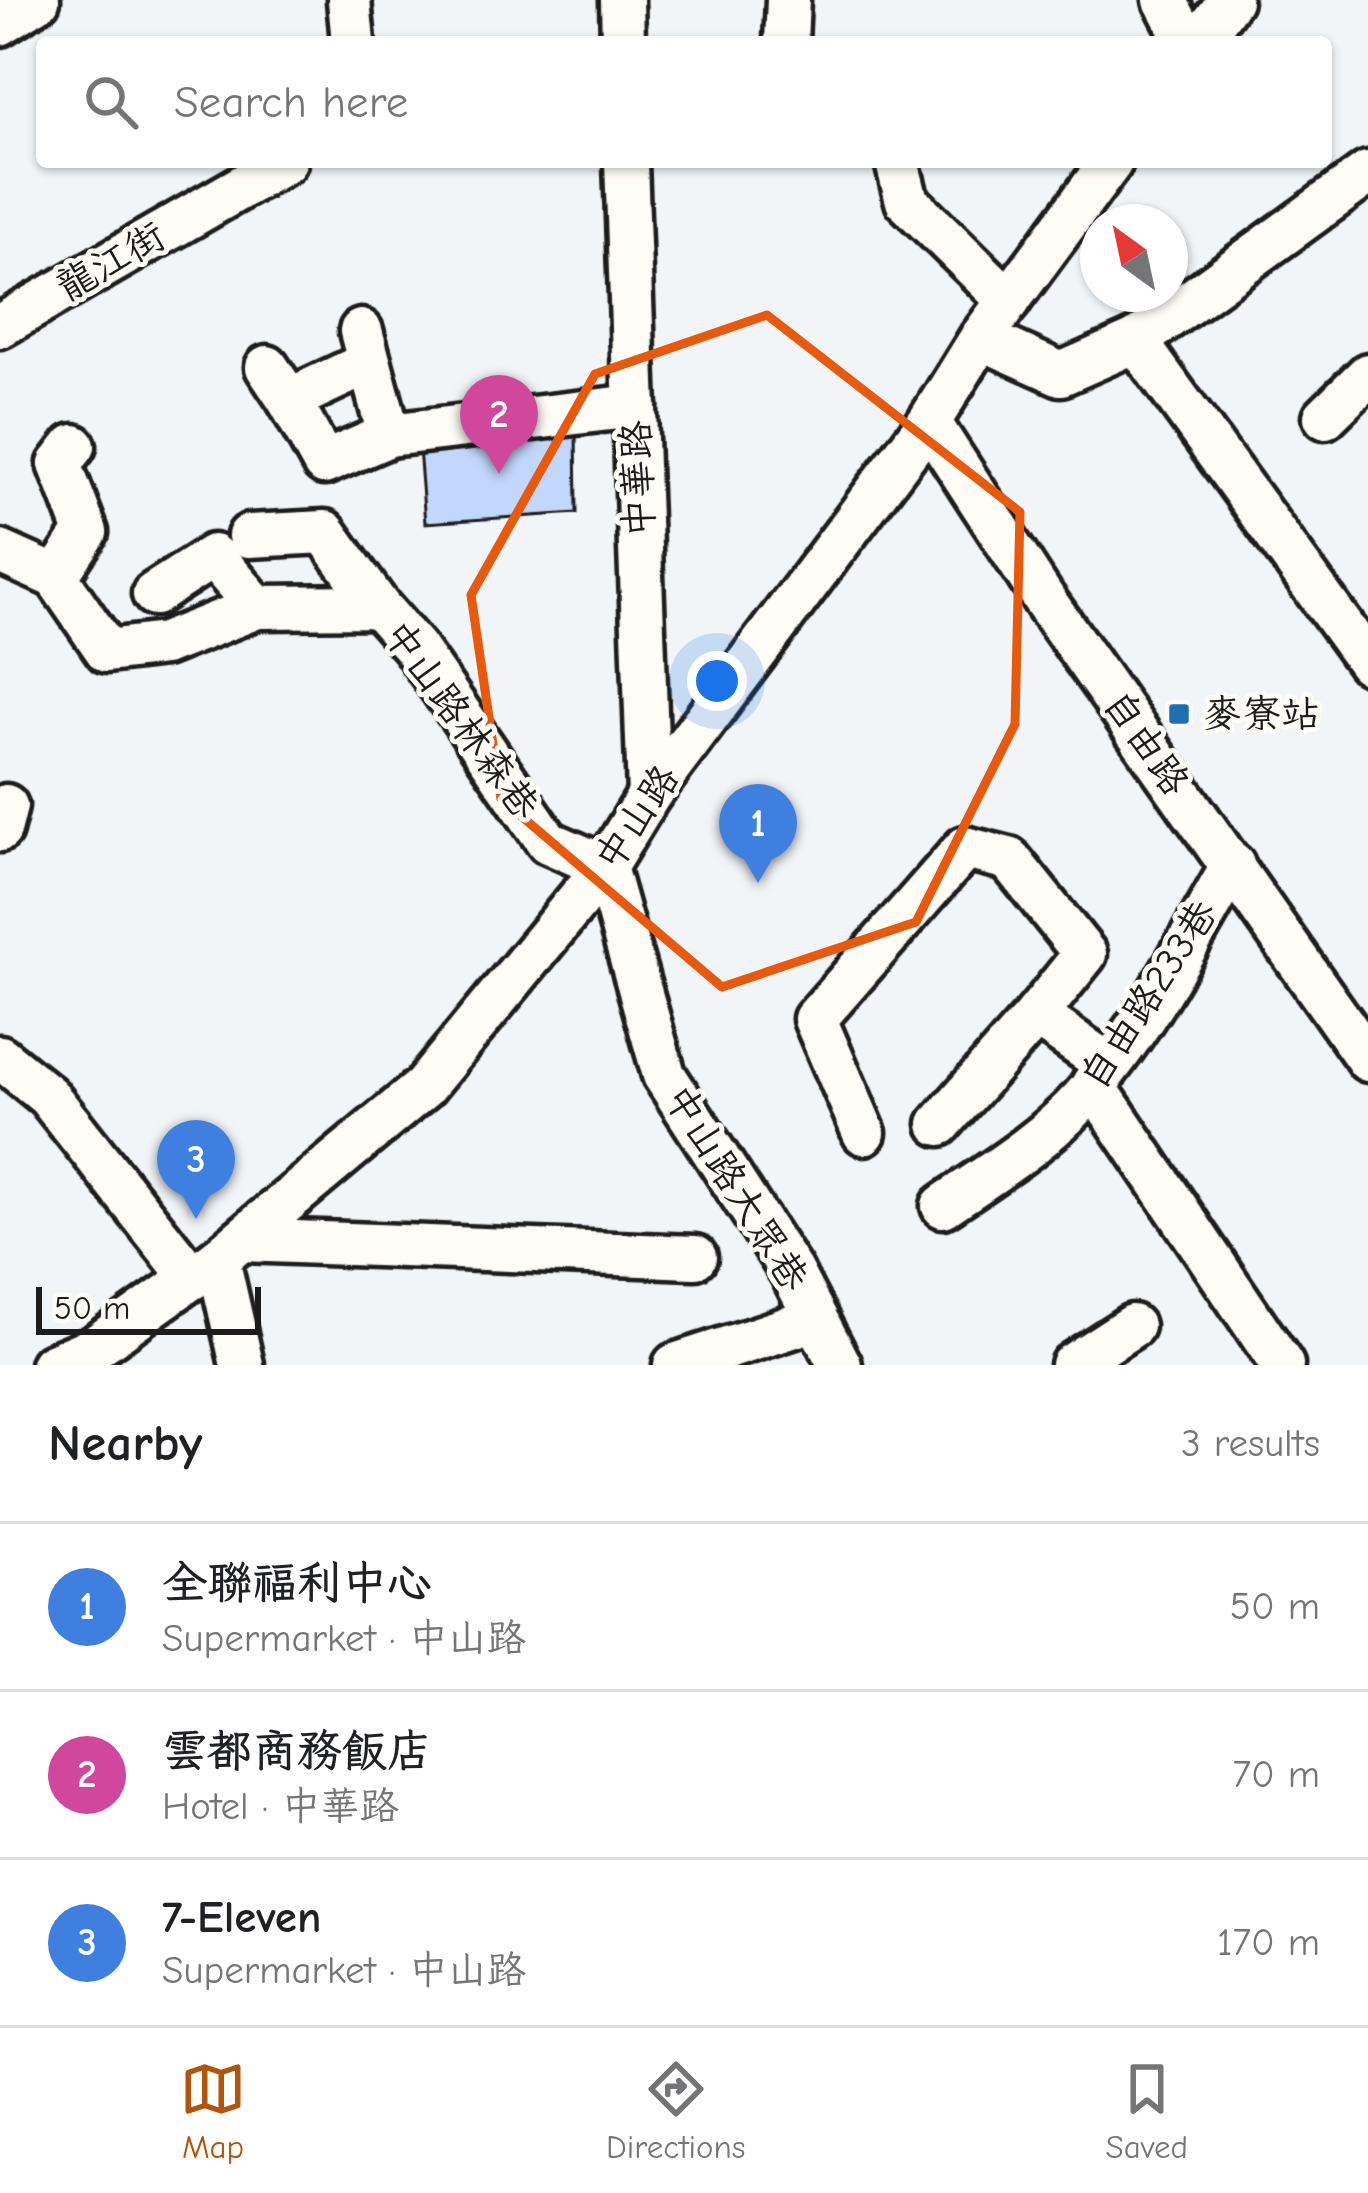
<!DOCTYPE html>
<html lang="en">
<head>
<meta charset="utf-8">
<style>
  :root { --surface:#fff; --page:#f2f2f2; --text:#202124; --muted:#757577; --line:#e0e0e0; --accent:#b45309 }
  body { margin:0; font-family:"Comic Neue","LXGW WenKai TC",sans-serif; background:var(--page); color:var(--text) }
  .compass { position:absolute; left:1080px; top:204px; width:108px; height:108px; border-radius:50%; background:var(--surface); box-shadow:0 3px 9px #0004; rotate:327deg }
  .scale { position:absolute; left:36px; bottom:30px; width:225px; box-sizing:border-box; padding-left:12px; border:6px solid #1c1c1c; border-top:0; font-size:33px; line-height:42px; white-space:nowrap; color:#1c1c1c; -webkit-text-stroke:9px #fdfcf7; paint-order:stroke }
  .you { position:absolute; left:717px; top:681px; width:42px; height:42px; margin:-30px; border:9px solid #fff; border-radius:50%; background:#1a73e8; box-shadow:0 0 0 18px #1a73e833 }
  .badge { display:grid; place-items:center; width:78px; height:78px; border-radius:50%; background:var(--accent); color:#fff; font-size:39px; font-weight:700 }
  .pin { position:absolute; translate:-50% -99px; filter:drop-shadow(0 3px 6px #0008) }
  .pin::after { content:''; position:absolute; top:63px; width:42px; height:36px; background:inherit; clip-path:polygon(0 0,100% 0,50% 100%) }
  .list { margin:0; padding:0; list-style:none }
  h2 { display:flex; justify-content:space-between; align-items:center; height:156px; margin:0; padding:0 48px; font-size:51px }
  h2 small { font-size:39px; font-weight:400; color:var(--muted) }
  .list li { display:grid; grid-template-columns:78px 1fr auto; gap:36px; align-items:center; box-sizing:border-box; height:168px; padding:0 48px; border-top:3px solid var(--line) }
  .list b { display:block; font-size:45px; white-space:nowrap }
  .list p { margin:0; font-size:39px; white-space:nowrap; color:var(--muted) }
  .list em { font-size:39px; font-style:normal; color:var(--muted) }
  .icon { flex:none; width:66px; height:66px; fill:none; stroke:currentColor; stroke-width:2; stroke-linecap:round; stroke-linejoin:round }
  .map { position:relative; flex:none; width:1368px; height:1365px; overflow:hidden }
  .search { position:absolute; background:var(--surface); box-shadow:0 3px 9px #0004; left:36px; right:36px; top:36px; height:132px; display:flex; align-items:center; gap:30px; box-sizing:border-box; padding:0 42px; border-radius:12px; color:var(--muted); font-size:45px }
  .sheet { height:660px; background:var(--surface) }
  nav { display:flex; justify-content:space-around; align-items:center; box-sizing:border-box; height:168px; border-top:3px solid var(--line); background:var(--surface); font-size:33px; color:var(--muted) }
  nav a { display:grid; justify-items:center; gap:6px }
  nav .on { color:var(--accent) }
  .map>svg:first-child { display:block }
  .building { fill:#c2d7fc; stroke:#1c1c1c; stroke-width:3 }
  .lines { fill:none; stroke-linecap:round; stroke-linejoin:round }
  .minor-casing { stroke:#1c1c1c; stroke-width:51 }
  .minor { stroke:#fdfcf7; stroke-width:42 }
  .marked { fill:none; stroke:#e8590c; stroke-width:9; stroke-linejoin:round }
  .poi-dot { fill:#1f6fb2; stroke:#fdfcf7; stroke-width:4.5 }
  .labels { text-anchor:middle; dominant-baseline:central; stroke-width:10; stroke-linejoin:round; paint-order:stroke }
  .street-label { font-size:39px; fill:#1c1c1c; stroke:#fdfcf7 }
  .poi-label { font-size:39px; fill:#1c1c1c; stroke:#fdfcf7; text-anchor:start }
</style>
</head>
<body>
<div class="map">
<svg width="1368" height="1365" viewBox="0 0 1368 1365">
  <rect width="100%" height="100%" fill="#f1f5f8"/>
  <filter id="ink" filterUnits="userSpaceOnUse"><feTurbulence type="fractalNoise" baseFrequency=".00833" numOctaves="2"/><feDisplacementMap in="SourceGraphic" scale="24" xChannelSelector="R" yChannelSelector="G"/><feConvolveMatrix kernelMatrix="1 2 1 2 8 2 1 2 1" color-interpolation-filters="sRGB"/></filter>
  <g filter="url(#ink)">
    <path class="building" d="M576,428L577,513L425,523L418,436Z"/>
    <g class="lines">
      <g class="minor-casing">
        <g id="minor">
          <path d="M349,0L353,42"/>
          <path d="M622,0L623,42"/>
          <path d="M1165,0L1187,42"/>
          <path d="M0,24L38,0"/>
          <path d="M786,42L788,0"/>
          <path d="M1199,42L1230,0"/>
          <path d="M626,162L649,795"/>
          <path d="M897,162L907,201L1009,301"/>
          <path d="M0,326L285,162"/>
          <path d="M361,331L389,435L635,406"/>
          <path d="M981,338L1061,374L1136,341L1368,173"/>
          <path d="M1136,341L1368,662"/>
          <path d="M368,363L289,400L324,463L389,435"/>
          <path d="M267,367L289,400"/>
          <path d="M1325,417L1368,375"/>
          <path d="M929,422L1045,601L1368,1060"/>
          <path d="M249,536L325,532L378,606"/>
          <path d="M0,552L56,577L107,651L164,644L257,607L378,606L414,647L548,842L605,867L664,1075L791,1271L840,1365"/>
          <path d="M56,577L86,532L60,464L74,446"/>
          <path d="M154,594L213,556L257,607"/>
          <path d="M0,830L6,806"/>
          <path d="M0,1057L48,1096L192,1278"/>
          <path d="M1093,1084L1282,1365"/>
          <path d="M940,1124L1036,1015L1107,1064"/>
          <path d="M864,1133L815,1019L965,848L1009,859L1085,954L1036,1015"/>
          <path d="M943,1206C990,1174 1044,1141 1082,1099C1143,1031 1187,944 1233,865"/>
          <path d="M241,1240L695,1257"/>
          <path d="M218,1259L242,1365"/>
          <path d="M52,1365L95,1347L218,1259L424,1087L605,867L649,795L929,422L981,338L1111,162"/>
          <path d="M675,1365L816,1319"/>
          <path d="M1072,1365L1132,1326"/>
        </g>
      </g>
      <use href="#minor" class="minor"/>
    </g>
  </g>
  <path class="marked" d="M767,315L1020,512L1015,724L916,922L722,987L501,799L471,595L595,374Z"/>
  <rect class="poi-dot" x="1167" y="702" width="24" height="24" rx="6"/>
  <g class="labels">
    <g class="street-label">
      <text transform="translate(111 262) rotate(-30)">龍江街</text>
      <text transform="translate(638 479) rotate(-92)">中華路</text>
      <text transform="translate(461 720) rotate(54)">中山路林森巷</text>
      <text transform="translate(1146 743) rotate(55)">自由路</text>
      <text transform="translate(637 818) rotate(-56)">中山路</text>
      <text transform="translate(1149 995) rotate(-57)">自由路233巷</text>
      <text transform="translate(736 1188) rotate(58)">中山路大眾巷</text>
    </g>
    <g class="poi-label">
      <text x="1203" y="714">麥寮站</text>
    </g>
  </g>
</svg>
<svg class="compass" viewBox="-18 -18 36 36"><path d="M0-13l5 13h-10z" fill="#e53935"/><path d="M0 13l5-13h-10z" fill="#757577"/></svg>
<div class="scale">50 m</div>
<div class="you"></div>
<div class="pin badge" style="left:758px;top:883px;background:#3f7fe0">1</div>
<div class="pin badge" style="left:499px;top:474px;background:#d1479c">2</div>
<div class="pin badge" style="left:196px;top:1219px;background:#3f7fe0">3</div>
<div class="search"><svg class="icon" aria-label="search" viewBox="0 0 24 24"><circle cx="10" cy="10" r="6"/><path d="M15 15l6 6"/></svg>Search here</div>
</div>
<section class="sheet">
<h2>Nearby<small>3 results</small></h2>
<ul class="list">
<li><span class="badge" style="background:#3f7fe0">1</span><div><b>全聯福利中心</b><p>Supermarket · 中山路</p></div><em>50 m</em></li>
<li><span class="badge" style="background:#d1479c">2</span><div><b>雲都商務飯店</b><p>Hotel · 中華路</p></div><em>70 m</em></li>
<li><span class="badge" style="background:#3f7fe0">3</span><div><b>7-Eleven</b><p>Supermarket · 中山路</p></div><em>170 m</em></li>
</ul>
</section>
<nav>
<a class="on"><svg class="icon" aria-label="map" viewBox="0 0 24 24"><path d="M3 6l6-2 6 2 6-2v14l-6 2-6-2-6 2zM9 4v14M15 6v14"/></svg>Map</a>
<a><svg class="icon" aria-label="directions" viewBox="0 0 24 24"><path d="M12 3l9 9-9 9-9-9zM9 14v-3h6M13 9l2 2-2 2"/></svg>Directions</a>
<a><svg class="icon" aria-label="saved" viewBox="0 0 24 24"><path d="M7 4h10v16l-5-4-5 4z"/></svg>Saved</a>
</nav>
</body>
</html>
